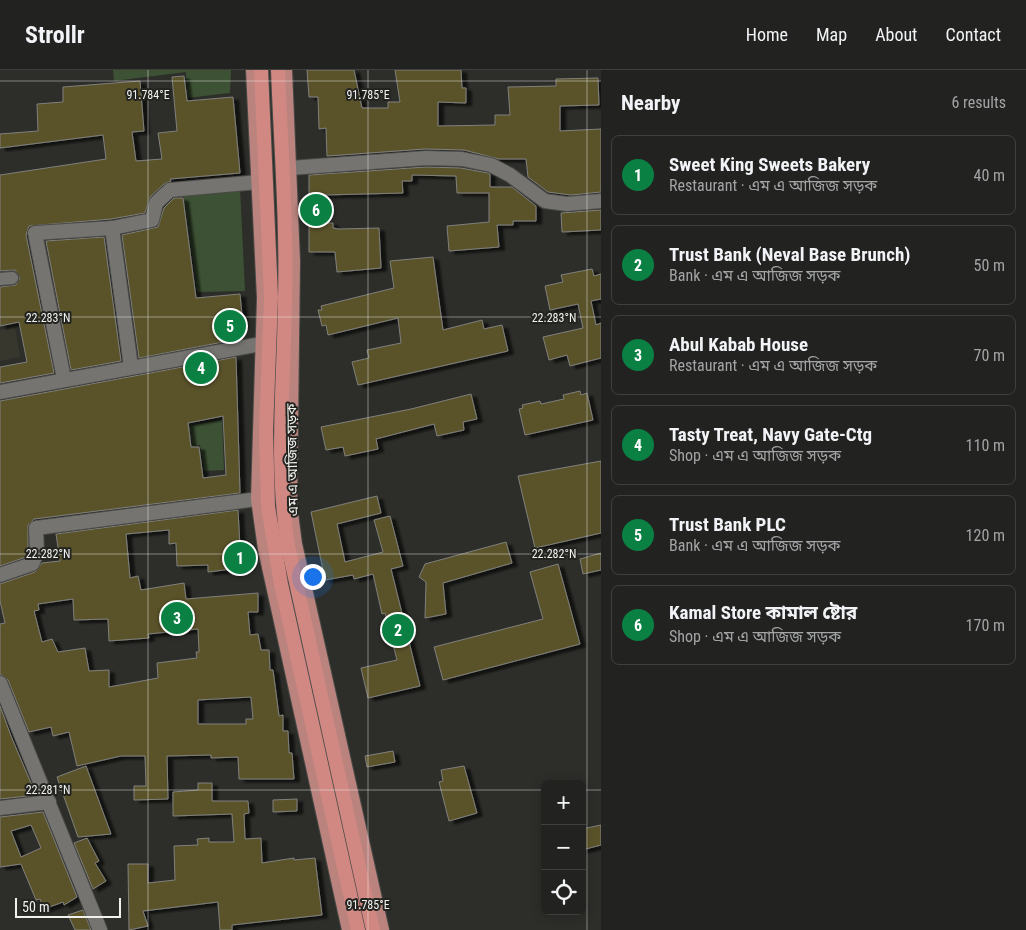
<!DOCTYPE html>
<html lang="en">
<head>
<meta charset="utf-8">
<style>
  :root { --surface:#222220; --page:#2e2f2d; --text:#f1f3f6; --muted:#a2a4a5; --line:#3f3f3e; --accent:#0b8043 }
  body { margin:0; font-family:"Roboto Condensed","Noto Sans Bengali",sans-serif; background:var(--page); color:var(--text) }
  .controls { position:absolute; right:15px; bottom:15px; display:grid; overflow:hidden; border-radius:8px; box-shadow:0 2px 12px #0003 }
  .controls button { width:45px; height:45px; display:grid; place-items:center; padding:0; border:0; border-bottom:1px solid var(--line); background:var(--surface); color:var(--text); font:25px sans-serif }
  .scale { position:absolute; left:15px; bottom:12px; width:106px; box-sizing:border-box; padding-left:5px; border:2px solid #f1f1ef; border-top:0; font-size:14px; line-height:18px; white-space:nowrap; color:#f1f1ef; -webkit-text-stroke:4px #232320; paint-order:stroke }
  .you { position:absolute; left:312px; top:506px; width:18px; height:18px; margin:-12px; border:4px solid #fff; border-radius:50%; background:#1a73e8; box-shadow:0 0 0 8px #1a73e833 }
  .badge { display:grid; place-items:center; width:32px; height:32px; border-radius:50%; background:var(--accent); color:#fff; font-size:16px; font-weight:700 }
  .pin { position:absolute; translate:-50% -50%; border:2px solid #fff; box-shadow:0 1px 5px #0006 }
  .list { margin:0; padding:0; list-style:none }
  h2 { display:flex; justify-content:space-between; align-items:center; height:65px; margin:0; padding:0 20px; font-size:21px }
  h2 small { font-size:16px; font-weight:400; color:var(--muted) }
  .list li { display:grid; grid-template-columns:32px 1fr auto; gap:15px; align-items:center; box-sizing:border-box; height:80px; margin:0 10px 10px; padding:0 10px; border:1px solid var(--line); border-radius:8px }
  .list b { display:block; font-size:19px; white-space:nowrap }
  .list p { margin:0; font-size:16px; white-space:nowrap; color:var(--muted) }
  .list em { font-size:16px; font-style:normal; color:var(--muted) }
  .icon { flex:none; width:28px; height:28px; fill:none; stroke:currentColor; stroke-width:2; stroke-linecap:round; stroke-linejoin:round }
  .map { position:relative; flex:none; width:601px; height:860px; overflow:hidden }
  header { display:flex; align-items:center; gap:30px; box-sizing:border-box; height:70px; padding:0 25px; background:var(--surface); border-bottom:1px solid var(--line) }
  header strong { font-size:24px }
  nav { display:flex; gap:28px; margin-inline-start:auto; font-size:18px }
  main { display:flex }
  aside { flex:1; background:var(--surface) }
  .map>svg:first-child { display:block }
  .built { fill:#38372e }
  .green { fill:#3d5234 }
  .building { fill:#5a522c; stroke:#80807c; fill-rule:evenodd; filter:url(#shadow) }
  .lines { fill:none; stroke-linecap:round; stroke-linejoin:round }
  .pedestrian-casing { stroke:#4a4a47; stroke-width:15 }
  .minor-casing { stroke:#4a4a47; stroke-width:16 }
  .tertiary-casing { stroke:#4a4a47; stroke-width:16 }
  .primary-casing { stroke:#4a4a47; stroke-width:16 }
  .trunk-casing { stroke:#4a4a47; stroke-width:16 }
  .pedestrian { stroke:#757471; stroke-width:12 }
  .minor { stroke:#757471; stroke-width:14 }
  .tertiary { stroke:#757471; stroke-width:14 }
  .primary { stroke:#ba837e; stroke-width:14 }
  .trunk { stroke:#d18882; stroke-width:14 }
  .ticks { fill:none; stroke:#f1f1ef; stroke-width:1; stroke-opacity:0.45 }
  .labels { text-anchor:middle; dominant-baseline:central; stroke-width:4; stroke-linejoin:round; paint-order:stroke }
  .street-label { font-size:14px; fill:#f1f1ef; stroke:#232320 }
  .ticks-label { font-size:12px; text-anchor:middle; fill:#f1f1ef; stroke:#232320; stroke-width:4; stroke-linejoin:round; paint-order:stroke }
</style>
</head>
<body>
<header>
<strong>Strollr</strong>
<nav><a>Home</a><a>Map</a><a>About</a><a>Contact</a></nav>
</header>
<main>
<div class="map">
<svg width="601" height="860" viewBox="0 0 601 860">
  <defs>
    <filter id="shadow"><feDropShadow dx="5.5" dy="3" stdDeviation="1" flood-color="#0009"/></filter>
  </defs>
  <rect width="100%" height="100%" fill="#2d2d2a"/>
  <path class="built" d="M15,257L20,287L0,291V260Z"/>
  <g class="green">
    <path d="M113,0H231L230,23L187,28L186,2L114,11Z"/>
    <path d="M240,118L245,221L197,222L183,123Z"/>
    <path d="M222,350L224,400L204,401L200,375L192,376L191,367L182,368L181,357Z"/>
  </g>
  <g class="building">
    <path d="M307,0H354L362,38H388V32H400L395,0H461L462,18H466V33L438,32V56L495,55V45H510L508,17L556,16V9L598,8L599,35L560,36V61L601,59V122L571,125L548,122L528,107L526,89H499L464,80L425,79L327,86L326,58L319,59L318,27H309Z"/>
    <path d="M184,6L187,31L233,27L240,103L170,109L171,111L164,114L150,127L145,143L111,149L29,156L26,165L54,303L0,313V297L27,292L19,252L0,256V217L16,215L20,208L15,200L0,201V105L106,89L103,65L0,78V64L38,61L37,34L63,32V17L140,11L144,61L132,62L136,91L162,89L158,63L177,61L172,7Z"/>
    <path d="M426,97L461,98L488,103L490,104V117H512L536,136V151H513V155H497L499,177L449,181L447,156L489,152V123H457L456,106L412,105V111H402L403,123L324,125V128H321V153H333V158L339,159L379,158L381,198L337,202L335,182H309V105Z"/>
    <path d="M174,128H183L196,228L240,224L243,255L232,257L234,270L139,288L122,165L158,157L164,138Z"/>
    <path d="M601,140V160L562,162L561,143Z"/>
    <path d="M104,167L121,291L71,300L46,171Z"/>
    <path d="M433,187L443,260L482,250L484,259L502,255L508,281L358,315L352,292L369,288L367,280L401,273L398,248L328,265L326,255L322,256L318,240H322L321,236L394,218L390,191Z"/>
    <path d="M592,199L594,206L601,204V229L591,231L596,255L601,253V288L570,296L567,285L549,290L543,267L583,258L578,234L550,240L545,216L563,212L561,205Z"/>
    <path d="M236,287L240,423L34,449L28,455V481L26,487L0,496V331ZM223,346L226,405L203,408L199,377H191L188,353Z"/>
    <path d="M580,321L581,325L587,323L593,350L525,365L519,339L523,338L522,335L540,331L541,334L564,329L563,325Z"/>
    <path d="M471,324L477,349L463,352L464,360L437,366L434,354L376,369L378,379L345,386L343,377L326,380L321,357L411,339Z"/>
    <path d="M601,391V463L535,478L518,406Z"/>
    <path d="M377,426L381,443L337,454L345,492L383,482L374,450L390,446L403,496L391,499L420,616L368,628L361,598L397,590L385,543L382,544L373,504L354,509L353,505L325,510L311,442Z"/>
    <path d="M238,440L240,477H247L248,497L208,502V495L177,496L176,473L169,474V460L126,464L130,508L138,506L141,520L184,513L186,529L258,523V542H248L250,565L258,564L261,580H269L270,600H273L279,646L283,645V661H288L289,683H292L294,709H239L238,687L211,688V685L167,686L168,729L134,730V716H146L145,686H121L77,696L69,662L53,666L51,657L29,662L8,610L0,604V554L5,553L0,531V514L35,502L42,493L60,491L56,464ZM73,529L74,550L108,549L109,571L149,568L148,564L198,559L199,582H196L197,588L157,593L158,608L109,617V600L89,601L85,578L58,582L52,569L42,572L34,541L39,540L38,534ZM251,627L253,649H246V654H198V630Z"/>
    <path d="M506,472L512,493L443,513L446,544L425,548L426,512L419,507L425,494Z"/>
    <path d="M601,483V500L583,504L580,489Z"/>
    <path d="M558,494L580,574L443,610L434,577L543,549L530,502Z"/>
    <path d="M0,636L11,666L36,725L0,729Z"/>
    <path d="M393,681L395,692L367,697L365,686Z"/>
    <path d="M86,696L111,764L78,767L57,707Z"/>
    <path d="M464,696L477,743L449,751L439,712L443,711L441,700Z"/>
    <path d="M198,713H212V731H248L249,743L244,744L245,769L261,768L262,793L294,788V790L315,788L322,845L232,855V860H220L218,832L143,841L148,856L129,860L128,794H148V813L175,810L174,776L198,775L197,769L209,768V772H234L232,744L173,746V722L198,720Z"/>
    <path d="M297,729V741L273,742V730Z"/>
    <path d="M43,742L77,827L64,835L63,832L44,839L40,829L36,830L21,794L0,797V747ZM31,755L41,778L21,787L11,761Z"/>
    <path d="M601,755V775L582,780V759Z"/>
    <path d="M87,768L99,791L95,793L106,811L93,819L74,773Z"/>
    <path d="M83,840L91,860H75L68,845Z"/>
  </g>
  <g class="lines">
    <g class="pedestrian-casing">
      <path id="pedestrian" d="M0,209L12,208"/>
    </g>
    <g class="minor-casing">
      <g id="minor">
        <path d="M290,98L426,88L462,89L491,95L510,105L545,131L567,134L601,131"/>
        <path d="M112,158L131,297"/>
        <path d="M64,309L35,163L112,158L152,150L156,133L170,120L259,112"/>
        <path d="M0,322L261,274"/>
        <path d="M0,505L32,494L37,483L36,458L258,429"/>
        <path d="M0,738L49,732"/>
      </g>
    </g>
    <g class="tertiary-casing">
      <path id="tertiary" d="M0,613L100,860"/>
    </g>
    <g class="primary-casing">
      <g id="primary">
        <path d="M253,0L264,228L258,429L265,479L349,860"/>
        <path d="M285,0L293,191L290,436L295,474L382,860"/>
      </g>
    </g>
    <g class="trunk-casing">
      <g id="trunk">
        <path d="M261,0L271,227L266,361L268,437L281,514L358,860"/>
        <path d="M278,0C281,77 287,154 285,231C284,313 275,395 288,476L373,860"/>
      </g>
    </g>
    <use href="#pedestrian" class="pedestrian"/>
    <use href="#minor" class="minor"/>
    <use href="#tertiary" class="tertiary"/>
    <use href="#primary" class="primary"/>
    <use href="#trunk" class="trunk"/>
  </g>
  <path class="ticks" d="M148,0V860M368,0V860M587,0V860M0,11H601M0,247H601M0,484H601M0,720H545M582,720H601"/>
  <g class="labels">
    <g class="street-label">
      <text transform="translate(292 390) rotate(-91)">এম এ আজিজ সড়ক</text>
    </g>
  </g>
  <g class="ticks-label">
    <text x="148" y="29">91.784°E</text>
    <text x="368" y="29">91.785°E</text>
    <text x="48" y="252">22.283°N</text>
    <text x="554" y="252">22.283°N</text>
    <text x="48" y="488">22.282°N</text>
    <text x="554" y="488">22.282°N</text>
    <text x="48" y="724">22.281°N</text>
    <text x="368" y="839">91.785°E</text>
  </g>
</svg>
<div class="controls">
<button>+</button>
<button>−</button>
<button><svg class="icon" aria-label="locate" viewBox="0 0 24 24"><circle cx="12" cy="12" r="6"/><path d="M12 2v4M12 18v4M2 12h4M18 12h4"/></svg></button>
</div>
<div class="scale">50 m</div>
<div class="you"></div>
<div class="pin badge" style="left:240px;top:488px">1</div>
<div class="pin badge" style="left:398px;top:560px">2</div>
<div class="pin badge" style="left:177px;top:548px">3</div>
<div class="pin badge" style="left:201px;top:298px">4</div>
<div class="pin badge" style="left:230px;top:256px">5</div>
<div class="pin badge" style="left:316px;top:140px">6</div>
</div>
<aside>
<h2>Nearby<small>6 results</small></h2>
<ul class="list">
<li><span class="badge">1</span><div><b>Sweet King Sweets Bakery</b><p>Restaurant · এম এ আজিজ সড়ক</p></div><em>40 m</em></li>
<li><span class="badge">2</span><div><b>Trust Bank (Neval Base Brunch)</b><p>Bank · এম এ আজিজ সড়ক</p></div><em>50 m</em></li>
<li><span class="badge">3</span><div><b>Abul Kabab House</b><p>Restaurant · এম এ আজিজ সড়ক</p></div><em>70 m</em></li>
<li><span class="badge">4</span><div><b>Tasty Treat, Navy Gate-Ctg</b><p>Shop · এম এ আজিজ সড়ক</p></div><em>110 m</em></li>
<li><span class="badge">5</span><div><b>Trust Bank PLC</b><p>Bank · এম এ আজিজ সড়ক</p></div><em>120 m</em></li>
<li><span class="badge">6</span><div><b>Kamal Store কামাল ষ্টোর</b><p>Shop · এম এ আজিজ সড়ক</p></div><em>170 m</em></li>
</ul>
</aside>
</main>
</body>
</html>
